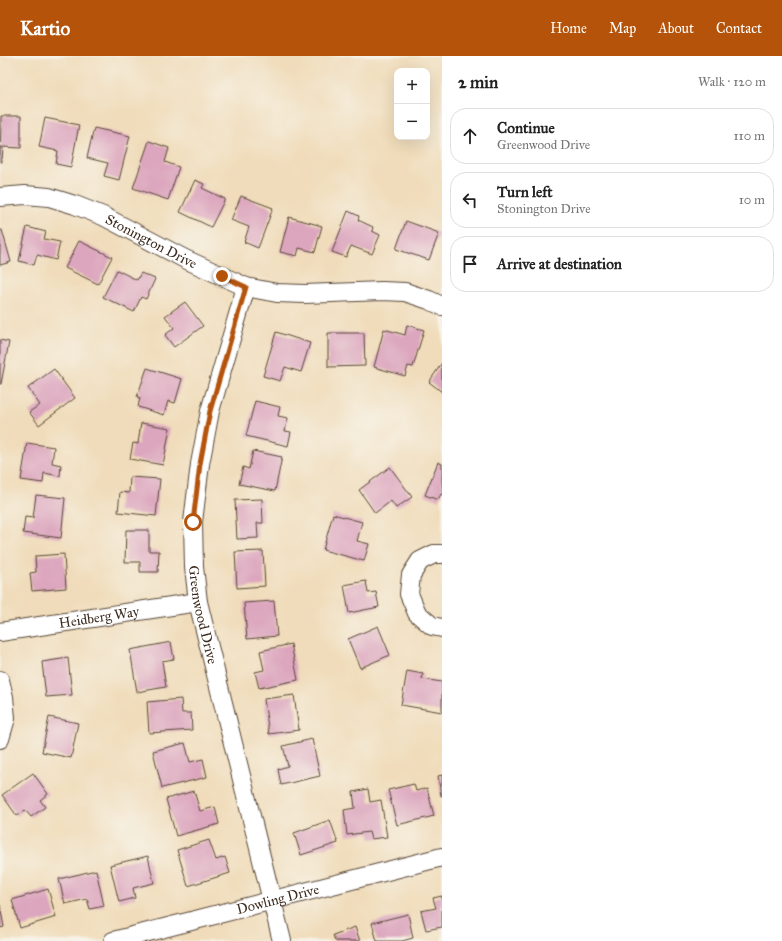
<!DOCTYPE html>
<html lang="en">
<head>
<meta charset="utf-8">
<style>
  :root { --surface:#fff; --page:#f2f2f2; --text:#222; --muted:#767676; --line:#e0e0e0; --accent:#b45309 }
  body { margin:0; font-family:"IM FELL Great Primer",serif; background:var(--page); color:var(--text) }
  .controls { position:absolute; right:12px; top:12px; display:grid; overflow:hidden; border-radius:8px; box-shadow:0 4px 16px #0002 }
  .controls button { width:36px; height:36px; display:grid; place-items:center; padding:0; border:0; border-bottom:1px solid var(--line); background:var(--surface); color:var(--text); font:20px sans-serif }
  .stop { position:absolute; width:12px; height:12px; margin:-9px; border:3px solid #b45309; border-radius:50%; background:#fff }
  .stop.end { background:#b45309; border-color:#fff; box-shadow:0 1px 4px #0008 }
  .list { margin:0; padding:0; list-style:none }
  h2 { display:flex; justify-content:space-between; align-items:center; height:52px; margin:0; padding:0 16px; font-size:17px }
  h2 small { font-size:13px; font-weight:400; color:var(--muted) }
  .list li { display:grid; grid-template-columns:26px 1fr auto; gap:12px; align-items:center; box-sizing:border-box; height:56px; margin:0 8px 8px; padding:0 8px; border:1px solid var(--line); border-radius:16px }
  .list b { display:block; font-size:15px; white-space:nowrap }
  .list p { margin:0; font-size:13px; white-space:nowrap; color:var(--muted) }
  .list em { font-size:13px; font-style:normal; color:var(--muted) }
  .icon { flex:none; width:22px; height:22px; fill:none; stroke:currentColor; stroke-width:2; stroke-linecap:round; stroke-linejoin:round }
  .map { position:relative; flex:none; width:442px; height:885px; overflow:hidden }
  header { display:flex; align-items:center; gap:24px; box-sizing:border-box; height:56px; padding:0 20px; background:var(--accent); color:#fff }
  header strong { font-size:19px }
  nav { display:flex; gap:22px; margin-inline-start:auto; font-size:14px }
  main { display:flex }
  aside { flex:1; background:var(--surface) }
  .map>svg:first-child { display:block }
  .building { fill:#dca6be }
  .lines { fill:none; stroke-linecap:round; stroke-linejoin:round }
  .minor-casing { stroke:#564535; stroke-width:20 }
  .minor { stroke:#fff; stroke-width:18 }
  .route { stroke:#b45309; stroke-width:5 }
  .labels { text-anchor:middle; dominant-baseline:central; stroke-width:3; stroke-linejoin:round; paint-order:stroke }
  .street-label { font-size:14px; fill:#3b2a1e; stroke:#f7f3e8 }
</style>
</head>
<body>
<header>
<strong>Kartio</strong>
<nav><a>Home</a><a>Map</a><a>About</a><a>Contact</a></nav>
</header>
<main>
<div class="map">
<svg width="442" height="885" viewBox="0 0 442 885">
  <rect width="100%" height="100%" fill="#f7f3e8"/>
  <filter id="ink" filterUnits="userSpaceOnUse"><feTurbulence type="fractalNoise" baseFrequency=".025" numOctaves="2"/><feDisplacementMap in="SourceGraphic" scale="8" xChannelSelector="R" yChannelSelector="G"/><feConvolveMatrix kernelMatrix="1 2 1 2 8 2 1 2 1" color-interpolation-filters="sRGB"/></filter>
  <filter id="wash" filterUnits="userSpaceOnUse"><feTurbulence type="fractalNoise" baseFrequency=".012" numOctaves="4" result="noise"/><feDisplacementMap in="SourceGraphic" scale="16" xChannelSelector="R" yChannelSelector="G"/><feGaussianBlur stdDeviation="0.9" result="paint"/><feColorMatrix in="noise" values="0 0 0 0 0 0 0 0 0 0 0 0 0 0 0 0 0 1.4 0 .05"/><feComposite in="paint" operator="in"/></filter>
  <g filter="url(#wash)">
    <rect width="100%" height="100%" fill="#f0dcba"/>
    <g id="blocks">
      <g class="building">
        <path d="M1,60H21V92L3,91L2,106H0Z"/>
        <path d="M45,62L79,69L71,111L56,108L58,95L39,91Z"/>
        <path d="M94,72L130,80L119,124L104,120L108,107L87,102Z"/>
        <path d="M149,85L169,92L165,106L179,111L168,144L133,132Z"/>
        <path d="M195,124L204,128L202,132L225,143L211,171L180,156Z"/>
        <path d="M241,140L273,152L258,192L244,186L249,171L231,164Z"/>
        <path d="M348,155L359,160L358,164L373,171L372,175L380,179L372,198L351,190L346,201L332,196Z"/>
        <path d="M289,161L322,170L315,196L299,192L297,200L280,196Z"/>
        <path d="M406,165L439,177L429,204L396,193Z"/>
        <path d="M27,171L46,176L44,183L60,186L56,204L37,199L34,209L19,205Z"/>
        <path d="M0,174H2L11,206L0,209Z"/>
        <path d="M79,185L112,201L98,228L65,212Z"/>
        <path d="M117,214L137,224L141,217L155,223L146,243L141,241L134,256L103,241Z"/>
        <path d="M185,246L203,270L174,291L165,279L174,272L165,260Z"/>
        <path d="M407,269L424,274L413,311L408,310L405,320L374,311L384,273L405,279Z"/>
        <path d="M276,276L310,287L301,316L285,311L280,325L263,320Z"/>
        <path d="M328,277H364L365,310L328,311Z"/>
        <path d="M0,284L9,286L1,328H0Z"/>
        <path d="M442,307V336L429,326Z"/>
        <path d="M147,312L182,323L175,347L168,345L164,359L138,351L140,342L137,341Z"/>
        <path d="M54,313L75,342L39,369L29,356L40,349L28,332Z"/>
        <path d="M255,345L280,351L278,360L288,362L285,375L291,376L288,390L246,380Z"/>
        <path d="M141,367L170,372L163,409L130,403L133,387L138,388Z"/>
        <path d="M27,387L54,391L52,407L61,409L60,420L44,417L43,427L21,424Z"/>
        <path d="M253,395L282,401L275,435L239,428L243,411L249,413Z"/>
        <path d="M438,406L442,408V439L441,438L438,444L425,439Z"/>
        <path d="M390,411L412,441L396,452L391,445L375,457L359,434Z"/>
        <path d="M130,421L160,423L156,460L118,456L120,436L129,437Z"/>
        <path d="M36,439L65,442L61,482L23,477L25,461L33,462Z"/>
        <path d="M262,443L263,467H257L258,482L237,483L235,444Z"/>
        <path d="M333,458L362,466L357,485L369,488L364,505L323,494Z"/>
        <path d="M126,474H149V495H159L158,516H140V506H125Z"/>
        <path d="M263,495L265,530L237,532L235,496Z"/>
        <path d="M64,498L66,532L32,535L30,517L36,516L35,500Z"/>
        <path d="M366,525L368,537L376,536L379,551L349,557L344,529Z"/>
        <path d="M274,545L277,580L247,583L244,547Z"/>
        <path d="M378,570L390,599L360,612L348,583Z"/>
        <path d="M171,586L174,603L162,605L166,631L137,636L130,594Z"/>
        <path d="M291,588L298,624L259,632L255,616L264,614L260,595Z"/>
        <path d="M68,602L72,639L46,641L42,606Z"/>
        <path d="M407,615L423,618L422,623L442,626V656L401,649Z"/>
        <path d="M294,639L299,674L269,678L264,643Z"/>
        <path d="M181,643L182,657H191L192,674L149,677L147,646Z"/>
        <path d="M49,661L78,667L71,702L42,696Z"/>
        <path d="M312,683L320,720L281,729L278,713L288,710L283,690Z"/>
        <path d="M185,687L190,706L203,703L207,721L162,732L153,695Z"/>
        <path d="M33,717L48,738L40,744L45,751L31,761L25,754L17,760L2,739Z"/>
        <path d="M442,719V740H441L438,720Z"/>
        <path d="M414,728L416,735L427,732L434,760L397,769L388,734Z"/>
        <path d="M368,733L370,746L381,744L387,781L371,783L369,776L347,779L344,754L355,752L353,736Z"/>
        <path d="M194,735L200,755L215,751L219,768L176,780L166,743Z"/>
        <path d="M330,764L338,787L301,799L294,777Z"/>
        <path d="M209,784L216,804L225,801L230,817L188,830L177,794Z"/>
        <path d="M148,800L154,827L133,832L135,842L119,846L110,809Z"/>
        <path d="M96,814L104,850L90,853L87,843L65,848L59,823Z"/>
        <path d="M48,833L56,861L20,872L12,844Z"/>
        <path d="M442,840V871L426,874L421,855L436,852L433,842Z"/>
        <path d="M0,849L4,871L0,872Z"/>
        <path d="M408,858L413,882L402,885H377L372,867Z"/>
        <path d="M355,871L360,885H335L333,879Z"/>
      </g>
    </g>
  </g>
  <g filter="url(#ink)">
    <use href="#blocks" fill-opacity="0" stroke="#564535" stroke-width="1"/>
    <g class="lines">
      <g class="minor-casing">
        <g id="minor">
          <path id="s1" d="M0,141L25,139L49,141L75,149L103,160L185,203L246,231L277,237L305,238L382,235L405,236L429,244L442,250"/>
          <path id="s2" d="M246,231L210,355L200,408L193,466L194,511L198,546L282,885"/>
          <path d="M442,498H434L420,505L411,519L409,538L417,557L432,570L442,572"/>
          <path id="s3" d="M0,576L198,546"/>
          <path d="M0,624L4,641L6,662L0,683"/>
          <path id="s4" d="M113,885L442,801"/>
        </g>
      </g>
      <use href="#minor" class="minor"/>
    </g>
  </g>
  <g class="lines" filter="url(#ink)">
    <path class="route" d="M193,466L200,408L210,355L246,231L222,220"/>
  </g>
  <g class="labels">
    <g class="street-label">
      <text stroke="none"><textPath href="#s1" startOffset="161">Stonington Drive</textPath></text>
      <text stroke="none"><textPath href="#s2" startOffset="335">Greenwood Drive</textPath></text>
      <text stroke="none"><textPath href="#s3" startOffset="100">Heidberg Way</textPath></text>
      <text stroke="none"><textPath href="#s4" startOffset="170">Dowling Drive</textPath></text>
    </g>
  </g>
</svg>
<div class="controls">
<button>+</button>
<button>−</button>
</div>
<div class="stop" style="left:193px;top:466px"></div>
<div class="stop end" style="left:222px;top:220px"></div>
</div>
<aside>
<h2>2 min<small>Walk · 120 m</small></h2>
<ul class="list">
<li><svg class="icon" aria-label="ahead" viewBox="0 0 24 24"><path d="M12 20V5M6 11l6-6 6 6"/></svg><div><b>Continue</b><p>Greenwood Drive</p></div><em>110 m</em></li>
<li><svg class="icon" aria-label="left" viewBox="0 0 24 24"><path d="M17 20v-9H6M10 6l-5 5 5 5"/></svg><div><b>Turn left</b><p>Stonington Drive</p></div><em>10 m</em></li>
<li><svg class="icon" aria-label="arrive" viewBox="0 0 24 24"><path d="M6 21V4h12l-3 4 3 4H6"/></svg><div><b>Arrive at destination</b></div></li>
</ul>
</aside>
</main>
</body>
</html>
